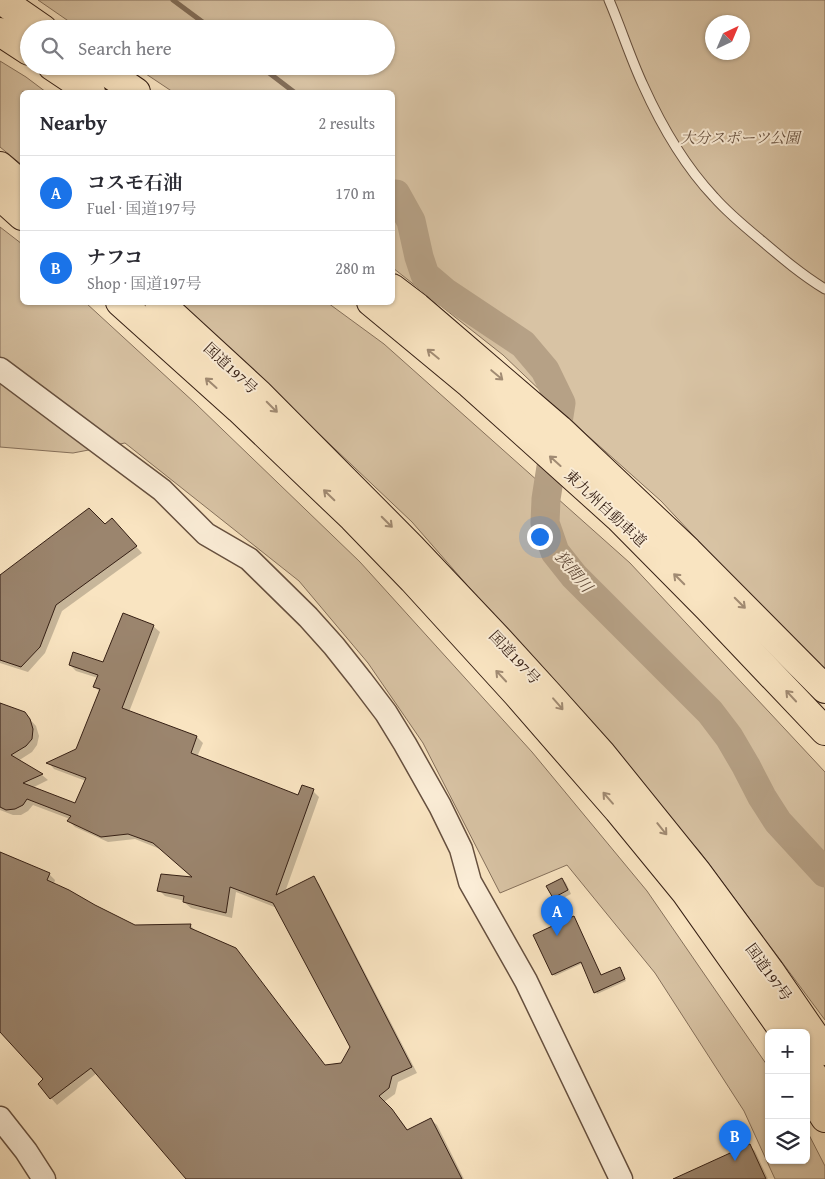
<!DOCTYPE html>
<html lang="en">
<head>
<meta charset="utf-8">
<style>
  :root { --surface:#fff; --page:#f2f2f3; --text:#2b2b33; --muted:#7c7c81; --line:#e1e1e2; --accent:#1a73e8 }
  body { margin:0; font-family:"Gentium Book Plus","Noto Serif JP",serif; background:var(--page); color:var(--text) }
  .controls { position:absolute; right:15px; bottom:15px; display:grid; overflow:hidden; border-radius:8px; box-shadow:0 1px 4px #0004 }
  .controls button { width:45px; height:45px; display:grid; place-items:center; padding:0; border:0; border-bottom:1px solid var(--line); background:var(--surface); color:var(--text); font:25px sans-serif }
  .compass { position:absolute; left:705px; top:15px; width:45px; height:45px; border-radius:50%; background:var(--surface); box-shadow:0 1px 4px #0004; rotate:44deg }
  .you { position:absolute; left:539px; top:536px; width:18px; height:18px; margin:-12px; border:4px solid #fff; border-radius:50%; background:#1a73e8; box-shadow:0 0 0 8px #1a73e833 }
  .badge { display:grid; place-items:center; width:32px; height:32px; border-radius:50%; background:var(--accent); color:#fff; font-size:16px; font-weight:700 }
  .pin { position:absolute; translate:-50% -41px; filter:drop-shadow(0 1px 2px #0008) }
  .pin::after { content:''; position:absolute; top:26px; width:18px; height:15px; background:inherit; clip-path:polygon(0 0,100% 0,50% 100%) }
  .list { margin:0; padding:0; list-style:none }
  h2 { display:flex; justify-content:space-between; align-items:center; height:65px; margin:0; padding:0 20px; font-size:21px }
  h2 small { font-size:16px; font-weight:400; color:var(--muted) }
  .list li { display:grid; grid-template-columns:32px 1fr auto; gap:15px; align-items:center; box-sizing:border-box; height:75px; padding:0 20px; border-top:1px solid var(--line) }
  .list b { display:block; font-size:19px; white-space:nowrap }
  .list p { margin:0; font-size:16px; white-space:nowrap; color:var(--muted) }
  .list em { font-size:16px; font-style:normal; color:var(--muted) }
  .icon { flex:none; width:28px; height:28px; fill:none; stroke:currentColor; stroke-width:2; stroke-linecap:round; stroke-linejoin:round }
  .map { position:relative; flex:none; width:825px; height:1179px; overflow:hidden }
  .search { position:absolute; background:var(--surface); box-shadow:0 1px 4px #0004; left:20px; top:20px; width:375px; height:55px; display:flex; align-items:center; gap:12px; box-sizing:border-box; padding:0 18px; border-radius:28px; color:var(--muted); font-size:19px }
  .panel { position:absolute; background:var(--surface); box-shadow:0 1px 4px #0004; left:20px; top:90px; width:375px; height:215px; border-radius:8px }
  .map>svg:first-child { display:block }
  .green { fill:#d8c3a4; stroke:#86715c; fill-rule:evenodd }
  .shadow { fill:#0003 }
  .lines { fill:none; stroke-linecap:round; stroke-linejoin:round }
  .stream { stroke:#826d58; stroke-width:5 }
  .river { stroke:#b6a186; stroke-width:29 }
  .building { fill:#9b856e; stroke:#351f14 }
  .service-casing { stroke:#66503f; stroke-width:11 }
  .tertiary-casing { stroke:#66503f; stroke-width:25 }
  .trunk-casing { stroke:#351f14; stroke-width:30 }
  .motorway-casing { stroke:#351f14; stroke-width:30 }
  .service { stroke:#fbedd7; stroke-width:9 }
  .tertiary { stroke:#fbedd7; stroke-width:22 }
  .trunk { stroke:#f9e4c1; stroke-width:28 }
  .motorway { stroke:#f9e4c1; stroke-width:28 }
  .oneway { stroke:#a18b73 }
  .labels { text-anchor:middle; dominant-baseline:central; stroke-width:4; stroke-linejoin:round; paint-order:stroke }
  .park-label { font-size:15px; font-style:italic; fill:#66503f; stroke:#fbedd7 }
  .street-label { font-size:15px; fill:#351f14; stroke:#fbedd7 }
  .water-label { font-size:16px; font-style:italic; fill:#624c3c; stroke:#fbedd7 }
</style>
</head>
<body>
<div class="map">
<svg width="825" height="1179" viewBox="0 0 825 1179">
  <rect width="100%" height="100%" fill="#f9e4c1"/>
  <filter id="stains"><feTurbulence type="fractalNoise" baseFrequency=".004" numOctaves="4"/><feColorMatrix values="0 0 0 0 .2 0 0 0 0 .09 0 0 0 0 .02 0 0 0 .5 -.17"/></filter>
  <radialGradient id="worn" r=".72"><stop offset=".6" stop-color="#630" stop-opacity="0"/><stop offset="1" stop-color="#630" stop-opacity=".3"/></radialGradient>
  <g class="green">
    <path d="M38,0H825V676L661,501L587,435L503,355L393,268L392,92H173L134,66H386V29H80ZM712,22H742V52H712Z"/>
    <path d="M0,61L26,77L46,92H22V165L0,147Z"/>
    <path d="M0,227L22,244V302L86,303L196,404L360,562L532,752L647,891L769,1068V1160H806V1129L825,1166V1179H775L744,1111L655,973L567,865L500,893L423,743L368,663L299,581L125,443L73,453L0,447Z"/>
    <path d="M181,303H328L384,344L630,563L825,772V1020L700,852L412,522Z"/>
  </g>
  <g class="shadow">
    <path d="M105,526H117L142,553L62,611L45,653L28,672L0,663V576Z"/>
    <path d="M123,614L153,626L160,632L129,712L197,737L203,743L197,757L298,797L313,791L319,797L285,892L313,878L319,884L417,1073L398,1082L395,1094L384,1102L398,1117L408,1130L430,1119L437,1125L464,1179H187L97,1073L57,1105L39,1084L45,1079L0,1031V854L49,874L55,880L54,884L134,926L190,925L327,1071L342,1064L352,1047L277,908L236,892L232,918L191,908L184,902L185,901L165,896L159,890L195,879L160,849L135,839L108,842L75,827L69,821L70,819L33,805L28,811L21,815H13L0,810V704L24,713L36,726L39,736L37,745L32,752L18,761L42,775L48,780L32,788L76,804L86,781L54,769L49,763L77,750L100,692L95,687L98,678L76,671L70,665L104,663Z"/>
    <path d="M562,879L566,883L571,894L557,901L554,897Z"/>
    <path d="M574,918L601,977L621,970L626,981L597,994L583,963L555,976L553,974Z"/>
    <path d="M749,1145L755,1151L768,1179H676Z"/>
  </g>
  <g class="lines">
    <g class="stream">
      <path d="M173,0L212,29"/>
      <path d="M260,66L294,92"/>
      <path d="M392,190L396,194"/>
    </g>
    <path class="river" d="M396,194L411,221L419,257L425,275L445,292L523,344L545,370L561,403L546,499L545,523L555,552L574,576L710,712L729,737L746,766L762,797L778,822L825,873"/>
  </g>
  <g class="building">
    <path d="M89,508L105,524L112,518L137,546L56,605L40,647L21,667L0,660V575Z"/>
    <path d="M123,613L154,625L122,708L197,736L191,753L298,795L302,785L314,789L276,895L314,876L412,1067L392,1076L389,1088L379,1096L392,1109L407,1130L431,1118L462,1179H186L91,1068L50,1099L38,1084L43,1079L0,1032V852L50,873L47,880L69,890L95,905L135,925L191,924L190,928L236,948L325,1065L341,1063L350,1047L273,903L230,887L226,913L183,902L184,896L157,891L161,874L192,877L153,843L128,834L101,837L67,821L71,816L27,799L23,805L15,809L6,810L0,807V703L25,712L30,719L33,729L32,739L26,746L11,755L43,774L23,783L75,803L86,778L46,763L76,749L100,689L93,687L98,675L69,665L73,652L103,662Z"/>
    <path d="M562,878L568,890L553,898L546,886Z"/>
    <path d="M574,916L601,975L620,967L625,979L594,993L581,962L552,975L533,935Z"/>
    <path d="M750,1144L766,1179H673Z"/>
  </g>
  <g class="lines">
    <g class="service-casing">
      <path id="service" d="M609,0C621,28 630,57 643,85C661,125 684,165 714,197C728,213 745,227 762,241C782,258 802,275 825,289"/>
    </g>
    <g class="tertiary-casing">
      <g id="tertiary">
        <path d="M0,369L162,490L206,534L249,559L308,617L334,646L361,680L386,713L405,744L440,806L461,849L470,882L526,981L621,1179"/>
        <path d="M0,1118L26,1151L44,1179"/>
      </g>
    </g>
    <g class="trunk-casing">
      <g id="trunk">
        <path d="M0,166L22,185"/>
        <path d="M0,196L22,216"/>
        <path d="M120,302L239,409L353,518L413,580L517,694L618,810L686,893L785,1033"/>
        <path d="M159,302L259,394L411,547L499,640L549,695L601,753L697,872L770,971L825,1051"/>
        <path d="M806,1064L825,1093"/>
        <path d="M806,1088L825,1118"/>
      </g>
    </g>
    <g class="motorway-casing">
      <g id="motorway">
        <path d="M1,0L43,29"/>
        <path d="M0,32L29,51"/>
        <path d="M52,66L91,92"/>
        <path d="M98,66L136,92"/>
        <path d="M392,288L417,307L559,429L688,551L825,689"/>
        <path d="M371,302L470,384L618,517L708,608L825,731"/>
      </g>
    </g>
    <use href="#service" class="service"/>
    <use href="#tertiary" class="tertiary"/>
    <use href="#trunk" class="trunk"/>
    <use href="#motorway" class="motorway"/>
  </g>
  <defs><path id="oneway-shaft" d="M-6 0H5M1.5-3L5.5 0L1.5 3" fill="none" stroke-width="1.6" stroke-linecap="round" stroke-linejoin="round" transform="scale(1.25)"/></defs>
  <g class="oneway">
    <use href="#oneway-shaft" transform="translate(433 354) rotate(-141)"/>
    <use href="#oneway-shaft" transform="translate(497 375) rotate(40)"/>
    <use href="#oneway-shaft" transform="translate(211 383) rotate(-138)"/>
    <use href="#oneway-shaft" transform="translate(272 407) rotate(45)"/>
    <use href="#oneway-shaft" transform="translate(555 461) rotate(-138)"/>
    <use href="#oneway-shaft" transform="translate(329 495) rotate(-136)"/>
    <use href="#oneway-shaft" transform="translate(387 522) rotate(45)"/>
    <use href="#oneway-shaft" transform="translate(679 579) rotate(-135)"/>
    <use href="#oneway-shaft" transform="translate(740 603) rotate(45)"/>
    <use href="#oneway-shaft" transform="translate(501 676) rotate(-133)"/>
    <use href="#oneway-shaft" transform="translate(791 696) rotate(-133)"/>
    <use href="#oneway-shaft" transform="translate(558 704) rotate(49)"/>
    <use href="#oneway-shaft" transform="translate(608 798) rotate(-131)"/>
    <use href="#oneway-shaft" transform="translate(662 829) rotate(51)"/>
  </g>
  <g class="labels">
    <g class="park-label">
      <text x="740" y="137">大分スポーツ公園</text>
    </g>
    <g class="street-label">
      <text transform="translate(231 368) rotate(43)">国道197号</text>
      <text transform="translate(606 508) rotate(43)">東九州自動車道</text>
      <text transform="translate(515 657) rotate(47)">国道197号</text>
      <text transform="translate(769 972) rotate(54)">国道197号</text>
    </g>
    <g class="water-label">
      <text transform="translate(574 571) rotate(50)">狭間川</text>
    </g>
  </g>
  <rect width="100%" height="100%" filter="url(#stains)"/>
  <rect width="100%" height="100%" fill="url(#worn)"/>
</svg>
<div class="controls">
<button>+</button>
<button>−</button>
<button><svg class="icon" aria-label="layers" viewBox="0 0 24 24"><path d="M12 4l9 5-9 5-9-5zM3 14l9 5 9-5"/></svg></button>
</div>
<svg class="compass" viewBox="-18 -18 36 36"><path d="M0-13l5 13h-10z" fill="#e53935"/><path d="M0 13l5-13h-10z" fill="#7c7c81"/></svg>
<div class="you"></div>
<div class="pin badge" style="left:557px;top:936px">A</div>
<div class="pin badge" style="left:735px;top:1161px">B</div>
<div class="search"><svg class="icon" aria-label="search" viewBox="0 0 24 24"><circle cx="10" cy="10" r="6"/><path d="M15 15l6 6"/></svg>Search here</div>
<section class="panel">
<h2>Nearby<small>2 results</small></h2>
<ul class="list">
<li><span class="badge">A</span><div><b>コスモ石油</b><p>Fuel · 国道197号</p></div><em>170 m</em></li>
<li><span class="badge">B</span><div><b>ナフコ</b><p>Shop · 国道197号</p></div><em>280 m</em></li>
</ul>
</section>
</div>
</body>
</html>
